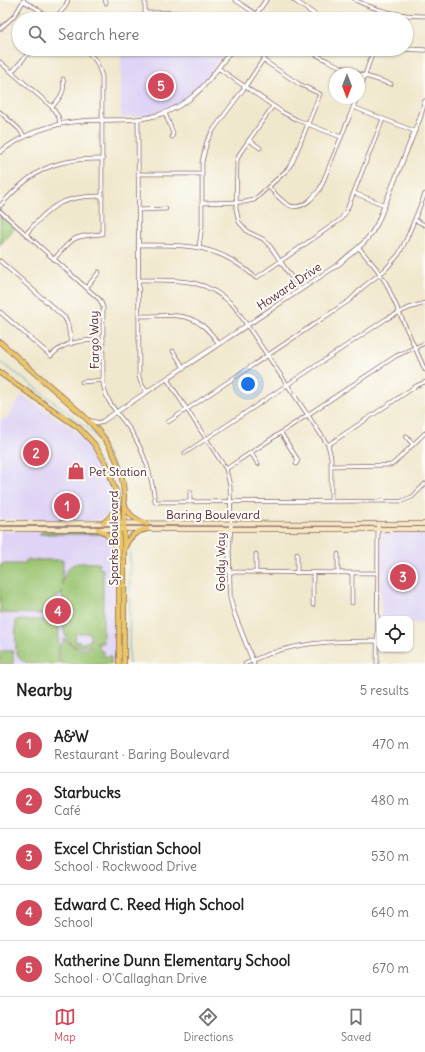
<!DOCTYPE html>
<html lang="en">
<head>
<meta charset="utf-8">
<style>
  :root { --surface:#fff; --page:#f2f2f2; --text:#222; --muted:#767676; --line:#e0e0e0; --accent:#d1495b }
  body { margin:0; font-family:Delius,sans-serif; background:var(--page); color:var(--text) }
  .controls { position:absolute; right:12px; bottom:12px; display:grid; overflow:hidden; border-radius:8px; box-shadow:0 1px 3px #0004 }
  .controls button { width:36px; height:36px; display:grid; place-items:center; padding:0; border:0; border-bottom:1px solid var(--line); background:var(--surface); color:var(--text); font:20px sans-serif }
  .compass { position:absolute; left:329px; top:68px; width:36px; height:36px; border-radius:50%; background:var(--surface); box-shadow:0 1px 3px #0004; rotate:180deg }
  .you { position:absolute; left:248px; top:384px; width:14px; height:14px; margin:-10px; border:3px solid #fff; border-radius:50%; background:#1a73e8; box-shadow:0 0 0 6px #1a73e833 }
  .badge { display:grid; place-items:center; width:26px; height:26px; border-radius:50%; background:var(--accent); color:#fff; font-size:13px; font-weight:700 }
  .pin { position:absolute; translate:-50% -50%; border:2px solid #fff; box-shadow:0 1px 4px #0006 }
  .list { margin:0; padding:0; list-style:none }
  h2 { display:flex; justify-content:space-between; align-items:center; height:52px; margin:0; padding:0 16px; font-size:17px }
  h2 small { font-size:13px; font-weight:400; color:var(--muted) }
  .list li { display:grid; grid-template-columns:26px 1fr auto; gap:12px; align-items:center; box-sizing:border-box; height:56px; padding:0 16px; border-top:1px solid var(--line) }
  .list b { display:block; font-size:15px; white-space:nowrap }
  .list p { margin:0; font-size:13px; white-space:nowrap; color:var(--muted) }
  .list em { font-size:13px; font-style:normal; color:var(--muted) }
  .icon { flex:none; width:22px; height:22px; fill:none; stroke:currentColor; stroke-width:2; stroke-linecap:round; stroke-linejoin:round }
  .map { position:relative; flex:none; width:425px; height:664px; overflow:hidden }
  .search { position:absolute; background:var(--surface); box-shadow:0 1px 3px #0004; left:12px; right:12px; top:12px; height:44px; display:flex; align-items:center; gap:10px; box-sizing:border-box; padding:0 14px; border-radius:22px; color:var(--muted); font-size:15px }
  .sheet { height:332px; background:var(--surface) }
  nav { display:flex; justify-content:space-around; align-items:center; box-sizing:border-box; height:56px; border-top:1px solid var(--line); background:var(--surface); font-size:11px; color:var(--muted) }
  nav a { display:grid; justify-items:center; gap:2px }
  nav .on { color:var(--accent) }
  .map>svg:first-child { display:block }
  .built { fill:#dfd4f5 }
  .green { fill:#9ac471; stroke:#72724e; fill-rule:evenodd }
  .lines { fill:none; stroke-linecap:round; stroke-linejoin:round }
  .stream { stroke:#56a8d1; stroke-width:1 }
  .minor-casing { stroke:#846564; stroke-width:4.5 }
  .tertiary-casing { stroke:#846564; stroke-width:5 }
  .secondary-casing { stroke:#846564; stroke-width:5.5 }
  .primary-casing { stroke:#846564; stroke-width:6 }
  .minor { stroke:#fff; stroke-width:3 }
  .tertiary { stroke:#fff; stroke-width:3.5 }
  .secondary { stroke:#f7e8c3; stroke-width:4 }
  .primary { stroke:#ebc669; stroke-width:4.5 }
  .labels { text-anchor:middle; dominant-baseline:central; stroke-width:4; stroke-linejoin:round; paint-order:stroke }
  .street-label { font-size:12px; fill:#4a1f2b; stroke:#fdfcf7 }
  .poi-label { font-size:12px; fill:#4a1f2b; stroke:#fdfcf7; text-anchor:start }
</style>
</head>
<body>
<div class="map">
<svg width="425" height="664" viewBox="0 0 425 664">
  <rect width="100%" height="100%" fill="#fdfcf7"/>
  <filter id="ink" filterUnits="userSpaceOnUse"><feTurbulence type="fractalNoise" baseFrequency=".025" numOctaves="2"/><feDisplacementMap in="SourceGraphic" scale="8" xChannelSelector="R" yChannelSelector="G"/><feConvolveMatrix kernelMatrix="1 2 1 2 8 2 1 2 1" color-interpolation-filters="sRGB"/></filter>
  <filter id="wash" filterUnits="userSpaceOnUse"><feTurbulence type="fractalNoise" baseFrequency=".012" numOctaves="4" result="noise"/><feDisplacementMap in="SourceGraphic" scale="16" xChannelSelector="R" yChannelSelector="G"/><feGaussianBlur stdDeviation="0.9" result="paint"/><feColorMatrix in="noise" values="0 0 0 0 0 0 0 0 0 0 0 0 0 0 0 0 0 1.4 0 .05"/><feComposite in="paint" operator="in"/></filter>
  <g filter="url(#wash)">
    <rect width="100%" height="100%" fill="#f0e8cd"/>
    <g class="built">
      <path d="M121,49H218L224,53L204,82L180,102L152,114L121,118Z"/>
      <path d="M22,395L72,428L83,438L94,452L105,472L112,497V506L108,515L105,517L101,519L91,521L20,520L12,519L0,520V419H6Z"/>
      <path d="M0,531H98L106,535L115,551L116,558L115,664H0Z"/>
      <path d="M383,532L425,533V623H410V619H381V535Z"/>
    </g>
    <g class="green">
      <path d="M0,215L15,228L0,245Z"/>
      <path d="M42,531L94,532L103,534H39Z"/>
      <path d="M26,560H63L62,585C67,559 77,563 99,563V568L103,569V643H99V640L95,643L99,644V650L103,651V656H111V664H65L60,663V646L65,639C71,647 84,654 92,645C55,656 64,613 62,591V594L50,602L52,607H45V614L0,613V566L2,564H26ZM76,633H90V641L82,643L75,641Z"/>
      <path d="M53,618H55L61,623L59,625L58,664C13,664 15,664 16,620H53Z"/>
      <rect x="0" y="651" width="13" height="13"/>
    </g>
    <g class="lines">
      <g class="stream">
        <path d="M0,362L35,387L93,433L106,451L114,468"/>
        <path d="M129,664L130,552"/>
      </g>
    </g>
  </g>
  <g filter="url(#ink)">
    <g class="lines">
      <g class="minor-casing">
        <g id="minor">
          <path d="M105,0L106,3"/>
          <path d="M145,0V13C164,13 186,10 204,19"/>
          <path d="M235,0L256,14"/>
          <path d="M355,0C377,11 400,16 425,16"/>
          <path d="M23,1L36,8L50,19"/>
          <path d="M54,19L65,7L68,0"/>
          <path d="M0,29L15,15L24,0"/>
          <path d="M306,49L328,61L358,74"/>
          <path d="M0,62L52,107L59,118L60,124"/>
          <path d="M218,68L282,112L297,120L341,137"/>
          <path d="M12,72L32,49"/>
          <path d="M359,74L391,84"/>
          <path d="M359,92L374,49"/>
          <path d="M273,106L240,153L237,160L236,209L239,222L248,232L263,239L270,246L300,290"/>
          <path d="M52,107C60,98 66,91 63,79"/>
          <path d="M353,107L414,131"/>
          <path d="M0,112L19,129L24,136"/>
          <path d="M165,113L173,133L172,137"/>
          <path d="M138,120L139,377L142,385L147,392"/>
          <path d="M249,140L260,148"/>
          <path d="M138,174H202"/>
          <path d="M269,187C281,200 292,216 310,200C314,196 317,193 320,189L357,98"/>
          <path d="M354,193L385,205"/>
          <path d="M202,203L245,202L254,200L287,170L293,161L320,94L299,84L263,60"/>
          <path d="M0,206C32,170 54,158 103,159"/>
          <path d="M138,210L166,209"/>
          <path d="M0,211L100,300L103,307V383C106,404 120,415 131,431C145,453 152,477 155,502L402,501L412,497L425,484"/>
          <path d="M415,220L425,225"/>
          <path d="M26,234C51,205 62,196 102,196"/>
          <path d="M138,245C186,245 218,243 256,278L340,220L346,212L383,119"/>
          <path d="M199,247L202,226V162L207,141L214,129L245,87L270,49"/>
          <path d="M359,248L376,268L386,283L425,370"/>
          <path d="M54,259C74,237 72,236 102,234V76L96,61L85,49"/>
          <path d="M0,261L65,318L68,325L71,344"/>
          <path d="M139,280C177,280 205,277 234,306L328,445L331,457V501"/>
          <path d="M87,287L99,272"/>
          <path d="M0,312L51,356C64,341 84,340 103,340"/>
          <path d="M139,316C177,316 195,309 219,344"/>
          <path d="M173,351L184,368"/>
          <path d="M167,379L226,469L230,486L231,524"/>
          <path d="M82,382L103,380"/>
          <path d="M168,422L350,300L363,287L385,270L399,254L407,238L425,194"/>
          <path d="M281,433L296,457L298,460L296,464"/>
          <path d="M406,436L413,445"/>
          <path d="M328,445L416,386L425,382"/>
          <path d="M185,453L386,319L409,308L425,303"/>
          <path d="M251,453L258,464"/>
          <path d="M331,466L391,465L394,463L425,433"/>
          <path d="M226,469L396,356L425,343"/>
          <path d="M190,491V502"/>
          <path d="M229,572L377,573"/>
          <path d="M256,572V554"/>
          <path d="M297,573V554"/>
          <path d="M338,573V554"/>
          <path d="M352,603V573"/>
          <path d="M313,605V573"/>
          <path d="M245,664C290,641 331,641 380,641"/>
          <path d="M377,664L378,524"/>
        </g>
      </g>
      <g class="tertiary-casing">
        <g id="tertiary">
          <path d="M294,0L321,19"/>
          <path d="M253,19L266,0"/>
          <path d="M406,49L425,50"/>
          <path d="M0,152C24,134 52,123 82,121C122,118 152,126 188,100C206,87 219,67 232,49"/>
          <path d="M91,421L99,423L103,421L339,264C355,249 366,245 377,224L420,118L425,101"/>
          <path d="M231,524L229,550L230,597L234,613L254,664"/>
        </g>
      </g>
      <g class="secondary-casing">
        <g id="secondary">
          <path d="M0,523L425,524"/>
          <path d="M0,529H425"/>
        </g>
      </g>
      <g class="primary-casing">
        <g id="primary">
          <path d="M0,342C19,359 38,376 58,393C92,423 121,445 124,494V664"/>
          <path d="M0,373L79,428L94,444L106,463L116,492L119,517V664"/>
          <path d="M125,505C129,516 136,520 147,524"/>
          <path d="M103,523C110,519 115,511 116,503"/>
          <path d="M98,529C109,534 113,542 118,553"/>
          <path d="M125,547C129,536 136,531 147,529"/>
        </g>
      </g>
      <use href="#minor" class="minor"/>
      <use href="#tertiary" class="tertiary"/>
      <use href="#secondary" class="secondary"/>
      <use href="#primary" class="primary"/>
    </g>
  </g>
  <defs>
    <g id="shop-bare" transform="scale(1.38)"><path d="M-5-2.5h2.3a2.7 3.5 0 0 1 5.4 0H5L5.5 6h-11ZM-1.5-2.5h3a1.5 2.3 0 0 0-3 0Z" fill="#d1495b" stroke="#fdfcf7" stroke-width="2.5" paint-order="stroke"/></g>
  </defs>
  <g fill-rule="evenodd">
    <use href="#shop-bare" x="76" y="471"/>
  </g>
  <g class="labels">
    <g class="street-label">
      <text transform="translate(289 286) rotate(-34)">Howard Drive</text>
      <text transform="translate(94 340) rotate(-91)">Fargo Way</text>
      <text x="213" y="514">Baring Boulevard</text>
      <text transform="translate(113 538) rotate(-90)">Sparks Boulevard</text>
      <text transform="translate(220 562) rotate(-90)">Goldy Way</text>
    </g>
    <g class="poi-label">
      <text x="89" y="471">Pet Station</text>
    </g>
  </g>
</svg>
<div class="controls">
<button><svg class="icon" aria-label="locate" viewBox="0 0 24 24"><circle cx="12" cy="12" r="6"/><path d="M12 2v4M12 18v4M2 12h4M18 12h4"/></svg></button>
</div>
<svg class="compass" viewBox="-18 -18 36 36"><path d="M0-13l5 13h-10z" fill="#e53935"/><path d="M0 13l5-13h-10z" fill="#767676"/></svg>
<div class="you"></div>
<div class="pin badge" style="left:67px;top:506px">1</div>
<div class="pin badge" style="left:36px;top:453px">2</div>
<div class="pin badge" style="left:403px;top:577px">3</div>
<div class="pin badge" style="left:58px;top:611px">4</div>
<div class="pin badge" style="left:161px;top:86px">5</div>
<div class="search"><svg class="icon" aria-label="search" viewBox="0 0 24 24"><circle cx="10" cy="10" r="6"/><path d="M15 15l6 6"/></svg>Search here</div>
</div>
<section class="sheet">
<h2>Nearby<small>5 results</small></h2>
<ul class="list">
<li><span class="badge">1</span><div><b>A&amp;W</b><p>Restaurant · Baring Boulevard</p></div><em>470 m</em></li>
<li><span class="badge">2</span><div><b>Starbucks</b><p>Café</p></div><em>480 m</em></li>
<li><span class="badge">3</span><div><b>Excel Christian School</b><p>School · Rockwood Drive</p></div><em>530 m</em></li>
<li><span class="badge">4</span><div><b>Edward C. Reed High School</b><p>School</p></div><em>640 m</em></li>
<li><span class="badge">5</span><div><b>Katherine Dunn Elementary School</b><p>School · O'Callaghan Drive</p></div><em>670 m</em></li>
</ul>
</section>
<nav>
<a class="on"><svg class="icon" aria-label="map" viewBox="0 0 24 24"><path d="M3 6l6-2 6 2 6-2v14l-6 2-6-2-6 2zM9 4v14M15 6v14"/></svg>Map</a>
<a><svg class="icon" aria-label="directions" viewBox="0 0 24 24"><path d="M12 3l9 9-9 9-9-9zM9 14v-3h6M13 9l2 2-2 2"/></svg>Directions</a>
<a><svg class="icon" aria-label="saved" viewBox="0 0 24 24"><path d="M7 4h10v16l-5-4-5 4z"/></svg>Saved</a>
</nav>
</body>
</html>
